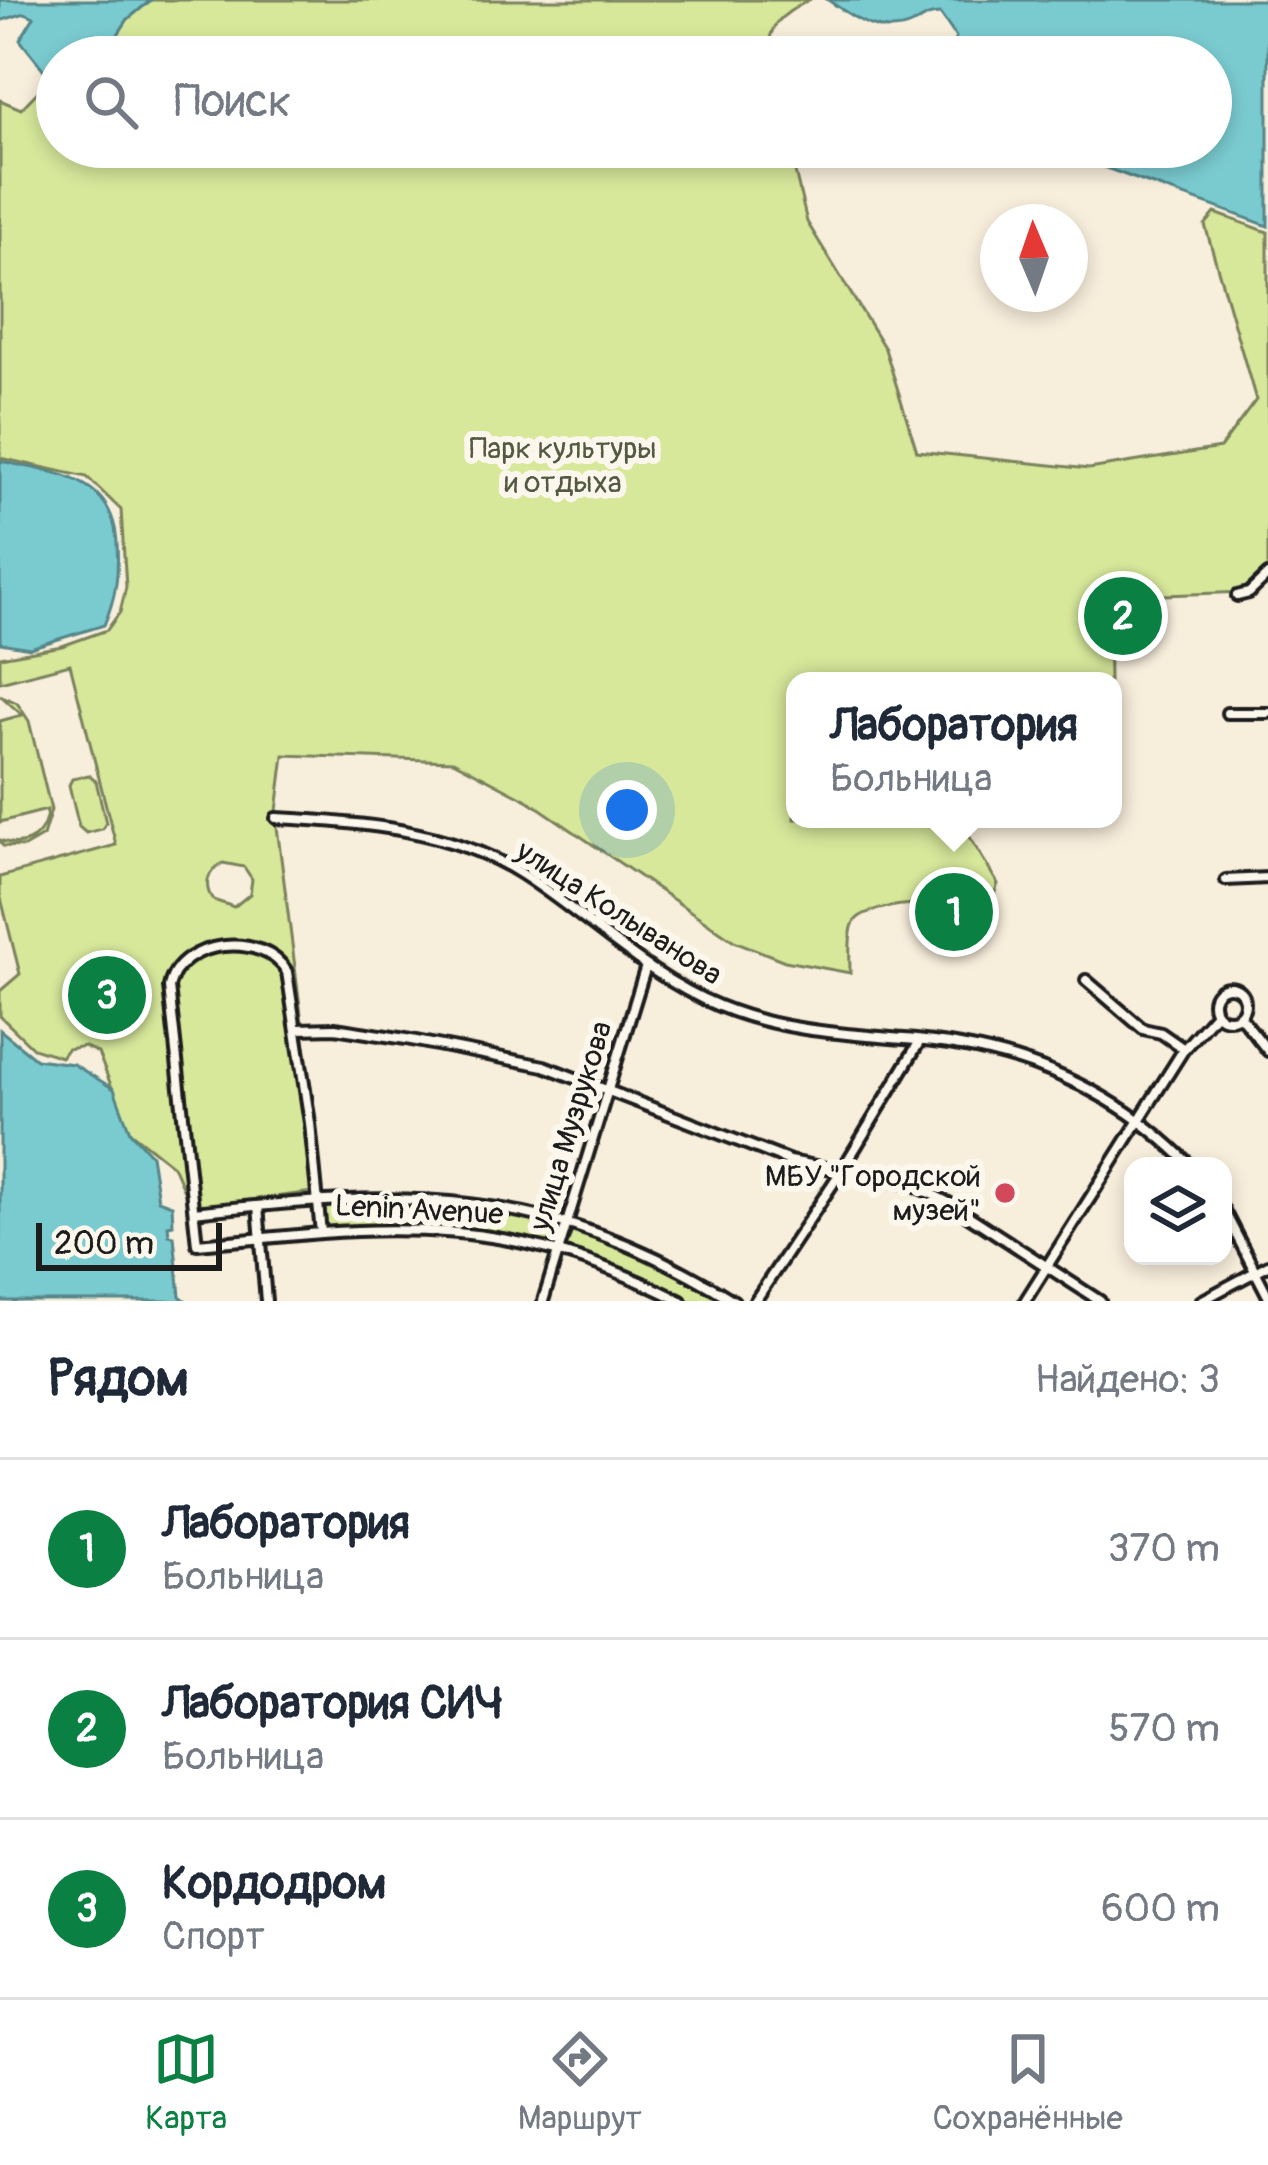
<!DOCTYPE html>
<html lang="ru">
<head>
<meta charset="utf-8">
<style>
  :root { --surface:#fff; --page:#f2f2f3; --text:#1f2937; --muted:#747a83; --line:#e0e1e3; --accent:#0b8043 }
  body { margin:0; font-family:Pangolin,sans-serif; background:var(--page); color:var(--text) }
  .controls { position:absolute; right:36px; bottom:36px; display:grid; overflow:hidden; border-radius:24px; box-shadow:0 6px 18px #0003 }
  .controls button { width:108px; height:108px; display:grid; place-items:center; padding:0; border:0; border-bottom:3px solid var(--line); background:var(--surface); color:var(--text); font:60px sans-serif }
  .compass { position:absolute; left:980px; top:204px; width:108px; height:108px; border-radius:50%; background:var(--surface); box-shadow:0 6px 18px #0003; rotate:358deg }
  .scale { position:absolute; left:36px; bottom:30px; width:186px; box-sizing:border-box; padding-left:12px; border:6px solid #1c1c1c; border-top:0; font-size:33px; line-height:42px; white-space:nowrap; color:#1c1c1c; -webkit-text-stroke:9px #fbf7ec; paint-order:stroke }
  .you { position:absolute; left:627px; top:810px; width:42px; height:42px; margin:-30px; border:9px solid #fff; border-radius:50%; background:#1a73e8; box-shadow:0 0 0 18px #1a73e833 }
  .badge { display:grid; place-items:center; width:78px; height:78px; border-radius:50%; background:var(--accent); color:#fff; font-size:39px; font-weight:700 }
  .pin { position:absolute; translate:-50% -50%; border:6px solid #fff; box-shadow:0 3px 12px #0006 }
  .popup { position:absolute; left:786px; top:672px; width:336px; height:156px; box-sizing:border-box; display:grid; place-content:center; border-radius:24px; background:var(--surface); filter:drop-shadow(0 3px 9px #0005); font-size:39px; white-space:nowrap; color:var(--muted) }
  .popup b { font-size:45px; color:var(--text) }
  .popup::after { content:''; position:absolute; left:50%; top:100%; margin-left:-24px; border:24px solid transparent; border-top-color:var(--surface) }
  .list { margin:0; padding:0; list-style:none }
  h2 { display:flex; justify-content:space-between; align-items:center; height:156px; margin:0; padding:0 48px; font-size:51px }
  h2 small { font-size:39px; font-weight:400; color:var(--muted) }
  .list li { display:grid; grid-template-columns:78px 1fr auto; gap:36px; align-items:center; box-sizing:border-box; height:180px; padding:0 48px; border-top:3px solid var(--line) }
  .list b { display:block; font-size:45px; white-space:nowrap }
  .list p { margin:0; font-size:39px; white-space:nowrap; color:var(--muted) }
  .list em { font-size:39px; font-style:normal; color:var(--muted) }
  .icon { flex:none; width:66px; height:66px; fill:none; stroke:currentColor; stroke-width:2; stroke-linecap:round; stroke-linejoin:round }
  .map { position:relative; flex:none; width:1268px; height:1301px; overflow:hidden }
  .search { position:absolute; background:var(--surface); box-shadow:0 6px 18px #0003; left:36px; right:36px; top:36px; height:132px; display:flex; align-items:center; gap:30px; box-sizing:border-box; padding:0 42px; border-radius:66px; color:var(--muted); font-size:45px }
  .sheet { height:696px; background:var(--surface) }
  nav { display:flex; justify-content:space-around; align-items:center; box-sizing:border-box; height:168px; border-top:3px solid var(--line); background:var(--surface); font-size:33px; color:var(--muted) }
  nav a { display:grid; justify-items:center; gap:6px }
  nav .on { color:var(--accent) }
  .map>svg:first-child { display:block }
  .green { fill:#d7e89b; stroke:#7a825c; stroke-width:3; fill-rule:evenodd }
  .water { fill:#7acbd0; stroke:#548588; stroke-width:3 }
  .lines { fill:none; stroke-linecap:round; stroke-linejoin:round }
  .minor-casing { stroke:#1c1c1c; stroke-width:16 }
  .minor { stroke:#fbf7ec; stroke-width:8 }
  .poi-dot { fill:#d1495b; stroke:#fbf7ec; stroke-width:4.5 }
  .labels { text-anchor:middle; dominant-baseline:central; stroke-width:12; stroke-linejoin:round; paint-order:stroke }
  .park-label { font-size:30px; fill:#545942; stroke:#fbf7ec }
  .street-label { font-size:30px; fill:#1c1c1c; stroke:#fbf7ec }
  .poi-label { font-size:30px; fill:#1c1c1c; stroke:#fbf7ec; text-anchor:end }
</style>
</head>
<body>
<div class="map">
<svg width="1268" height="1301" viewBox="0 0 1268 1301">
  <rect width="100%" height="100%" fill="#f8eedc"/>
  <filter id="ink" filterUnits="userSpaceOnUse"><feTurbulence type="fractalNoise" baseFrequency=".00833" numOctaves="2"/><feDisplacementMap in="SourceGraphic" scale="24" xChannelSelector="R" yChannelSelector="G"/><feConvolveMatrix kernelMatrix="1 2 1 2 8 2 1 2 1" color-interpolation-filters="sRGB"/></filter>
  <g filter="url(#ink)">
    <g class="green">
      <path d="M151,0H809C781,16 767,23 769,57H103L128,19Z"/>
      <path d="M57,77V147H433L428,151L437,147H789L807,222L885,349L917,451L1089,469L1220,448L1256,400L1205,225L1215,213L1268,232V571L1247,592L1108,597L1109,681H795V819H969L965,829L998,884L992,900C965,904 864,898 853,924C848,937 850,959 850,973L785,961L734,941L529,801L453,761L284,755L276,819L312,1100L303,1102L313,1192L197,1207L189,1202L173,1166L130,1132L98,1053L84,1046L67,1049L61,1057L33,1048L0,1016V991L20,974L0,894V877L116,845L70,664L0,682V657L62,646L107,630L120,612L126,587L121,510L87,477L0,458V100L21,109L51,78ZM223,863L244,867L252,879L250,894L234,907L213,900C203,886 207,871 223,863Z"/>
      <path d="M0,695L17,703L29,721L51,810L43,836L24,847L3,846L0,840C25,850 45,837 47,810L0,822V721L22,715Z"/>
      <path d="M89,775L96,781L106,823L102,829L86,833L79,827L69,785L72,779Z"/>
      <path d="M369,1199L482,1207L558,1223L552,1244C476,1229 402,1224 324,1230L321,1202Z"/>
      <path d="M573,1228L676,1271L729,1301H688L566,1248Z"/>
    </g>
    <g class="water">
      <path d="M0,0H151L128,19L103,57H57V77L51,79L20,40L34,17L25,13L0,21Z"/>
      <path d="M828,0H1268V226C1196,199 1124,177 1053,147H1211V57H951L956,37L940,14C927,14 924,19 913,24C881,39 854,18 828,0Z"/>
      <path d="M0,461C54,473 113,475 117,543C119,574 116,597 104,625L30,648L0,643Z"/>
      <path d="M0,1030L36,1059L73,1064L114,1089L130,1132L151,1155L158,1200L172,1205L173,1224L168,1225L169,1235L174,1236L180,1296L186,1301H0Z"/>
    </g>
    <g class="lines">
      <g class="minor-casing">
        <g id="minor">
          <path d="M1237,596L1249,593L1268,575"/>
          <path d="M1227,713H1268"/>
          <path d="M276,818C358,822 451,829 522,874C589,917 644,975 719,1006C782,1032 848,1034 916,1040C1022,1050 1115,1088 1191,1166"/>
          <path d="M1226,880L1268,878"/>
          <path d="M1086,980L1143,1029L1161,1033L1184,1049"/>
          <circle cx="1229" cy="1003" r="16"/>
          <path d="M1240,1016L1268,1051"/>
          <path d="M297,1029L335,1028L406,1039L544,1066L790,1161L914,1185L947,1202L1100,1301"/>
          <path d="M258,1206L266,1301"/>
          <path d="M1223,1209L1268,1296"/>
          <path d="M194,1212C403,1190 548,1184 734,1301"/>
          <path d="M321,1233L197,1244L169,987C179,939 264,931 287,972L310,1123L321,1233C460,1223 556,1238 681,1301"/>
          <path d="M543,1301L646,966"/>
          <path d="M755,1301L842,1170L920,1041"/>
          <path d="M1025,1301L1184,1049L1216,1013"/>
          <path d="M1201,1301L1268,1265"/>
        </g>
      </g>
      <use href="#minor" class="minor"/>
    </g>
  </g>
  <circle class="poi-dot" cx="1005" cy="1193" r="12"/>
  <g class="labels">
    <g class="park-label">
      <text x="563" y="448">Парк культуры<tspan x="563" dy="34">и отдыха</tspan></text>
    </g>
    <g class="street-label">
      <text transform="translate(619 913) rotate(33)">улица Колыванова</text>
      <text transform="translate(571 1126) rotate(-73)">улица Музрукова</text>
      <text transform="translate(419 1210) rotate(3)">Lenin Avenue</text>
    </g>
    <g class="poi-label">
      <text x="981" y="1176">МБУ "Городской<tspan x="981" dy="34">музей"</tspan></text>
    </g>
  </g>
</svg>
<div class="controls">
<button><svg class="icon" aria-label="layers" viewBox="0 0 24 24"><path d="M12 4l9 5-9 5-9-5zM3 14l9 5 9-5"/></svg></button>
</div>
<svg class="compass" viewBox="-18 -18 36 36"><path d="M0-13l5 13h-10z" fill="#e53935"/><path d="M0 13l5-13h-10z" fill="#747a83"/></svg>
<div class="scale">200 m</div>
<div class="you"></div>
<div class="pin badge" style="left:954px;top:912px">1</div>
<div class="popup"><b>Лаборатория</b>Больница</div>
<div class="pin badge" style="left:1123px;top:616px">2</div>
<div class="pin badge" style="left:107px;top:995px">3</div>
<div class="search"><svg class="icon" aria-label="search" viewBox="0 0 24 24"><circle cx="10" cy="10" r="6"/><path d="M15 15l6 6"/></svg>Поиск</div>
</div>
<section class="sheet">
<h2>Рядом<small>Найдено: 3</small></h2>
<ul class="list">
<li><span class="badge">1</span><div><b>Лаборатория</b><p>Больница</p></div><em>370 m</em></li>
<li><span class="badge">2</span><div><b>Лаборатория СИЧ</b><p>Больница</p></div><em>570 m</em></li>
<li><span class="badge">3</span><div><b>Кордодром</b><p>Спорт</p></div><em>600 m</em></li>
</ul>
</section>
<nav>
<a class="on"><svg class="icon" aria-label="map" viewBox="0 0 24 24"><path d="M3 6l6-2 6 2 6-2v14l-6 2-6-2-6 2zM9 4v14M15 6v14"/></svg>Карта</a>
<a><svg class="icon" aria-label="directions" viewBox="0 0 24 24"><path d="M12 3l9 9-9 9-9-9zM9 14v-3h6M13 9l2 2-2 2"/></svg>Маршрут</a>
<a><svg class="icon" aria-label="saved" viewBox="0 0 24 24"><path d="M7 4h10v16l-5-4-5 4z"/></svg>Сохранённые</a>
</nav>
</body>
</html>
